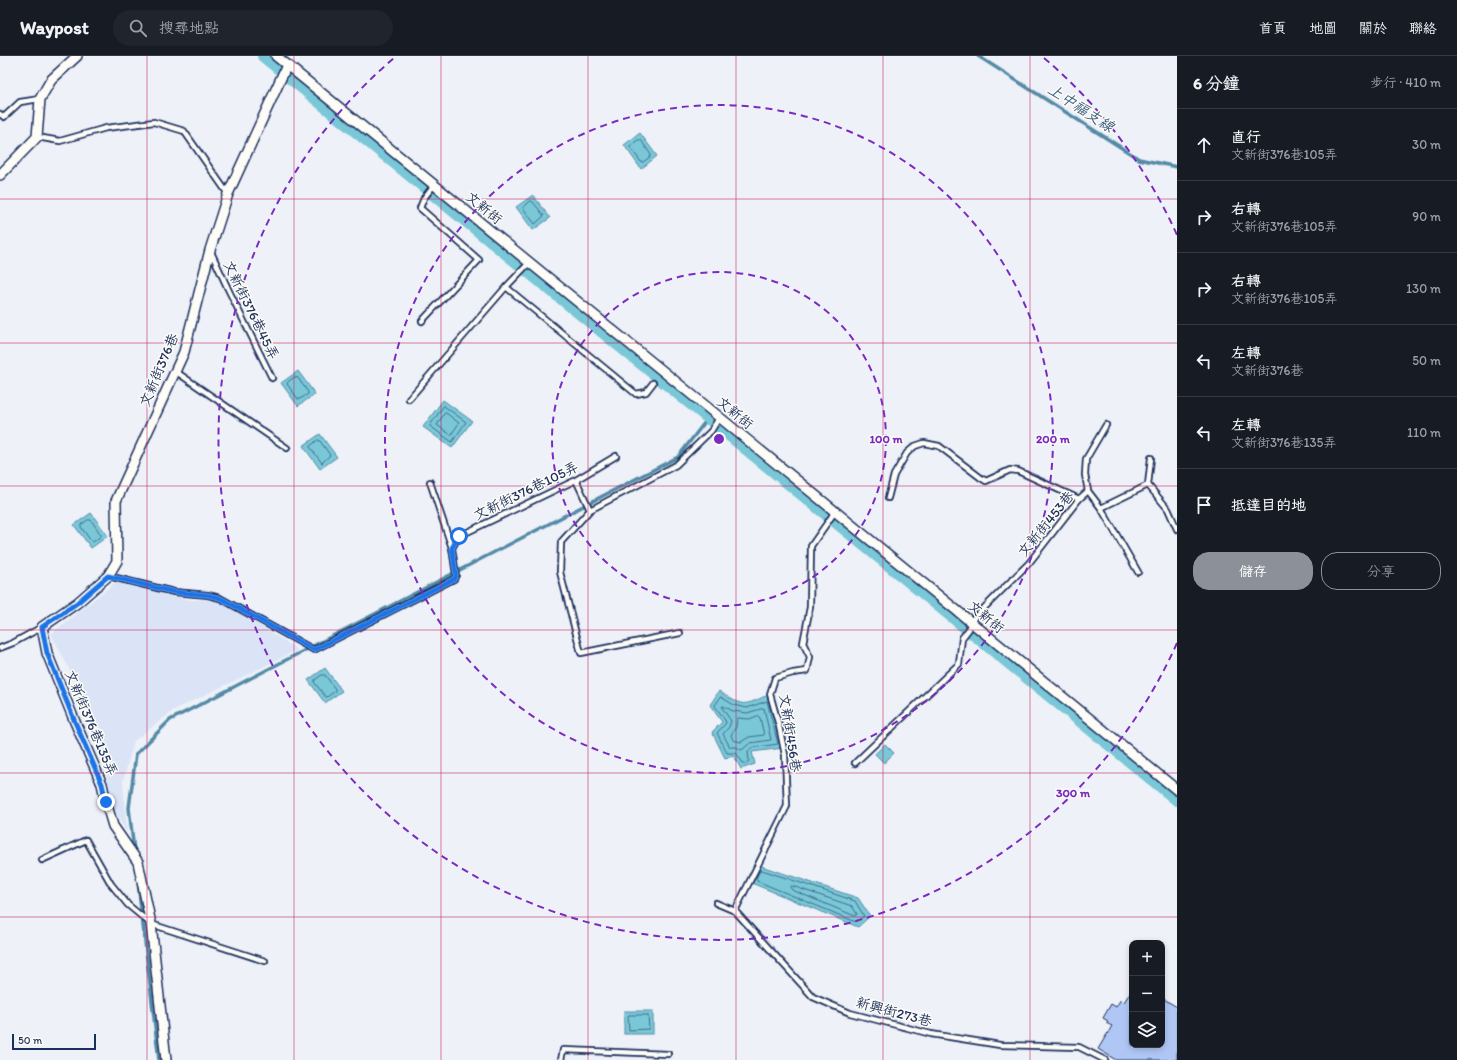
<!DOCTYPE html>
<html lang="zh-TW">
<head>
<meta charset="utf-8">
<style>
  :root { --surface:#171b24; --page:#20242c; --text:#f1f3f6; --muted:#9ea1a6; --line:#363941; --accent:#8c9099 }
  body { margin:0; font-family:Itim,"LXGW WenKai TC",sans-serif; background:var(--page); color:var(--text) }
  .controls { position:absolute; right:12px; bottom:12px; display:grid; overflow:hidden; border-radius:8px; box-shadow:0 2px 6px #0003 }
  .controls button { width:36px; height:36px; display:grid; place-items:center; padding:0; border:0; border-bottom:1px solid var(--line); background:var(--surface); color:var(--text); font:20px sans-serif }
  .scale { position:absolute; left:12px; bottom:10px; width:84px; box-sizing:border-box; padding-left:4px; border:2px solid #1b2f5e; border-top:0; font-size:11px; line-height:14px; white-space:nowrap; color:#1b2f5e; -webkit-text-stroke:3px #fdfcf7; paint-order:stroke }
  .stop { position:absolute; width:12px; height:12px; margin:-9px; border:3px solid #1a73e8; border-radius:50%; background:#fff }
  .stop.end { background:#1a73e8; border-color:#fff; box-shadow:0 1px 4px #0008 }
  .list { margin:0; padding:0; list-style:none }
  h2 { display:flex; justify-content:space-between; align-items:center; height:52px; margin:0; padding:0 16px; font-size:17px }
  h2 small { font-size:13px; font-weight:400; color:var(--muted) }
  .list li { display:grid; grid-template-columns:26px 1fr auto; gap:12px; align-items:center; box-sizing:border-box; height:72px; padding:0 16px; border-top:1px solid var(--line) }
  .list b { display:block; font-size:15px; white-space:nowrap }
  .list p { margin:0; font-size:13px; white-space:nowrap; color:var(--muted) }
  .list em { font-size:13px; font-style:normal; color:var(--muted) }
  .actions { display:flex; gap:8px; padding:12px 16px }
  .actions a { flex:1; padding:9px 0; border:1px solid var(--accent); border-radius:16px; text-align:center; font-size:14px; color:var(--accent) }
  .actions .main { background:var(--accent); color:#fff }
  .icon { flex:none; width:22px; height:22px; fill:none; stroke:currentColor; stroke-width:2; stroke-linecap:round; stroke-linejoin:round }
  .map { position:relative; flex:none; width:1177px; height:1004px; overflow:hidden }
  header { display:flex; align-items:center; gap:24px; box-sizing:border-box; height:56px; padding:0 20px; background:var(--surface); border-bottom:1px solid var(--line) }
  header strong { font-size:19px }
  nav { display:flex; gap:22px; margin-inline-start:auto; font-size:14px }
  .search { width:280px; height:36px; background:var(--page); display:flex; align-items:center; gap:10px; box-sizing:border-box; padding:0 14px; border-radius:22px; color:var(--muted); font-size:15px }
  main { display:flex }
  aside { flex:1; background:var(--surface) }
  .map>svg:first-child { display:block }
  .built { fill:#dbe4f6 }
  .water { fill:#79c7d7; stroke:#538aa7 }
  .lines { fill:none; stroke-linecap:round; stroke-linejoin:round }
  .shore { stroke:#416c8e; stroke-width:1 }
  .stream { stroke:#538aa7; stroke-width:3.5 }
  .canal { stroke:#79c7d7; stroke-width:12 }
  .building { fill:#b0c7f5; stroke:#1b2f5e }
  .lane-casing { stroke:#1b2f5e; stroke-width:8 }
  .street-casing { stroke:#1b2f5e; stroke-width:12 }
  .lane { stroke:#fdfcf7; stroke-width:4.5 }
  .street { stroke:#fdfcf7; stroke-width:9 }
  .route { stroke:#1a73e8; stroke-width:5 }
  .grid { fill:none; stroke:#c2185b; stroke-width:1; stroke-opacity:0.55 }
  .ring { fill:none; stroke:#7b2cbf; stroke-width:2; stroke-dasharray:7 5 }
  .labels { text-anchor:middle; dominant-baseline:central; stroke-width:3; stroke-linejoin:round; paint-order:stroke }
  .street-label { font-size:14px; fill:#1b2f5e; stroke:#fdfcf7 }
  .water-label { font-size:15px; font-style:italic; fill:#375d82; stroke:#fdfcf7 }
  .centre { fill:#7b2cbf; stroke:#fdfcf7; stroke-width:2 }
  .ring-label { font-size:12px; text-anchor:middle; font-weight:bold; fill:#7b2cbf; stroke:#fdfcf7; stroke-width:3; stroke-linejoin:round; paint-order:stroke }
</style>
</head>
<body>
<header>
<strong>Waypost</strong>
<div class="search"><svg class="icon" aria-label="search" viewBox="0 0 24 24"><circle cx="10" cy="10" r="6"/><path d="M15 15l6 6"/></svg>搜尋地點</div>
<nav><a>首頁</a><a>地圖</a><a>關於</a><a>聯絡</a></nav>
</header>
<main>
<div class="map">
<svg width="1177" height="1004" viewBox="0 0 1177 1004">
  <rect width="100%" height="100%" fill="#eef1f7"/>
  <filter id="ink" filterUnits="userSpaceOnUse"><feTurbulence type="fractalNoise" baseFrequency=".025" numOctaves="2"/><feDisplacementMap in="SourceGraphic" scale="8" xChannelSelector="R" yChannelSelector="G"/><feConvolveMatrix kernelMatrix="1 2 1 2 8 2 1 2 1" color-interpolation-filters="sRGB"/></filter>
  <g filter="url(#ink)">
    <path class="built" d="M117,525L191,544L219,543L298,594L174,654L134,685L123,726L127,776L114,756L97,666L51,578Z"/>
    <g class="water">
      <path d="M640,77L657,100L641,113L624,89Z"/>
      <path d="M533,139L550,162L533,174L516,151Z"/>
      <path d="M298,315L315,338L298,350L281,327Z"/>
      <path d="M443,344L472,365L452,392L423,371Z"/>
      <path d="M320,378L337,401L320,413L303,390Z"/>
      <path d="M91,457L108,480L91,492L74,469Z"/>
      <path d="M325,612L342,635L325,647L308,624Z"/>
      <path d="M719,635C744,652 743,650 770,638L783,692L752,696L755,708L741,713L734,700L725,702L712,676L722,666L710,649Z"/>
      <path d="M885,688L894,697L884,707L875,698Z"/>
      <path d="M758,809L858,842L870,860L858,871L749,826Z"/>
      <rect x="624" y="955" width="29" height="23"/>
    </g>
    <g class="lines">
      <g class="shore">
        <path d="M638,84H641L651,99L650,101L643,106H641L630,91Z"/>
        <path d="M531,145L533,146L544,160L535,168L523,152Z"/>
        <path d="M295,321L298,322L308,336V338L300,343H298L287,328L288,326Z"/>
        <path d="M444,350L466,366L452,386L430,370Z"/>
        <path d="M446,357L459,367L451,379L437,369L444,358Z"/>
        <path d="M318,384L320,385L330,399L322,407L310,391Z"/>
        <path d="M88,464H91L101,479V480L93,486L91,485L81,471V469Z"/>
        <path d="M322,619H325L335,633V635L327,641L325,640L314,626L315,624Z"/>
        <path d="M721,641L734,649L747,652L767,645L778,688L751,692L748,696L749,705L745,708L743,707L736,697H727L717,677L726,667L725,664L715,650Z"/>
        <path d="M723,650L733,655L747,657L764,652L771,684L750,687L742,694L736,691H730L723,678L729,671L731,665L723,653Z"/>
        <path d="M758,660L760,662L764,679L749,681L741,686L733,684L731,679L736,671L737,662L749,663Z"/>
        <path d="M762,814L855,845L864,860L856,866L757,825L756,822L760,815Z"/>
        <path d="M792,830L852,850L857,858L855,860L792,834L790,831Z"/>
        <path d="M629,959H648L649,973L629,974L628,961Z"/>
      </g>
      <g class="stream">
        <path d="M978,0L1139,103L1177,111"/>
        <path d="M134,795L129,752L136,698L170,664L678,401L708,362"/>
        <path d="M138,827L159,1004"/>
      </g>
      <path class="canal" d="M263,0L1177,744"/>
    </g>
    <path class="building" d="M1132,934V989H1162V942L1177,951V1004H1116L1098,993L1112,970L1106,967L1108,965L1103,962L1111,948L1116,951L1121,943L1124,946Z"/>
    <g class="lines">
      <g class="lane-casing">
        <g id="lane">
          <path d="M0,58L4,61L20,46L40,43"/>
          <path d="M37,81L60,85L106,72L154,66L184,75L228,138"/>
          <path d="M211,196L229,235L272,322"/>
          <path d="M506,231L529,207"/>
          <path d="M422,265L479,204L420,152L424,142L434,129"/>
          <path d="M175,315L287,392"/>
          <path d="M409,343L506,231L636,338L646,336L653,327"/>
          <path d="M576,424L590,454"/>
          <path d="M430,426L452,492"/>
          <path d="M1148,429L1151,402"/>
          <path d="M1088,435L1101,452L1138,516"/>
          <path d="M888,442L894,419L907,397L915,390L924,387L939,390L981,422L986,425L1010,414L1018,415L1079,443"/>
          <path d="M1101,452L1148,429L1168,453L1177,473"/>
          <path d="M108,520L174,536L208,539L220,542L314,594L454,523L456,519L452,492L459,480L576,424L616,400"/>
          <path d="M680,577L581,597L560,516L561,486L590,454L676,409L711,375L719,362"/>
          <path d="M0,592L13,587L42,571"/>
          <path d="M855,707L959,608L962,582L969,573L970,566L1029,507L1079,443L1088,435L1085,419L1086,403L1106,369"/>
          <path d="M42,804L86,784L111,828L128,849L151,868L265,905"/>
          <path d="M716,847L735,855L813,941L850,957L931,978L1000,989L1079,991L1105,1004"/>
          <path d="M735,855L787,750L785,699L779,670L770,638L775,622L793,617L807,615L810,601L803,587L810,551L811,490L832,460L834,454"/>
          <path d="M561,1004L563,994L668,998"/>
        </g>
      </g>
      <g class="street-casing">
        <g id="street">
          <path d="M276,0L1177,734"/>
          <path d="M0,119L37,81L40,43L51,24L77,0"/>
          <path d="M166,1004L151,868L138,806L113,770L106,746L102,728L75,666L47,597L42,571L77,547L108,520L117,505L116,445L184,296L210,194L228,138L287,9"/>
        </g>
      </g>
      <use href="#lane" class="lane"/>
      <use href="#street" class="street"/>
    </g>
  </g>
  <g class="lines" filter="url(#ink)">
    <path class="route" d="M106,746L102,728L75,666L47,597L42,571L77,547L108,520L174,536L208,539L220,542L314,594L454,523L456,519L452,492L459,480"/>
  </g>
  <path class="grid" d="M147,0V1004M294,0V1004M441,0V1004M588,0V1004M736,0V1004M883,0V1004M1030,0V1004M0,143H1177M0,287H1177M0,430H1177M0,574H1177M0,717H1177M0,861H1177"/>
  <g class="ring">
    <circle cx="719" cy="383" r="167"/>
    <circle cx="719" cy="383" r="334"/>
    <path d="M1177 587A501 501 0 1 1 394 2M1044 2A501 501 0 0 1 1177 179"/>
  </g>
  <g class="labels">
    <g class="street-label">
      <text transform="translate(484 152) rotate(39)">文新街</text>
      <text transform="translate(251 254) rotate(64)">文新街376巷45弄</text>
      <text transform="translate(159 314) rotate(-67)">文新街376巷</text>
      <text transform="translate(735 357) rotate(39)">文新街</text>
      <text transform="translate(526 435) rotate(-26)">文新街376巷105弄</text>
      <text transform="translate(1046 468) rotate(-51)">文新街453巷</text>
      <text transform="translate(986 561) rotate(39)">文新街</text>
      <text transform="translate(91 667) rotate(67)">文新街376巷135弄</text>
      <text transform="translate(790 677) rotate(81)">文新街456巷</text>
      <text transform="translate(894 956) rotate(15)">新興街273巷</text>
    </g>
    <g class="water-label">
      <text transform="translate(1081 52) rotate(33)">上中福支線</text>
    </g>
  </g>
  <circle cx="719" cy="383" r="6" class="centre"/>
  <g class="ring-label">
    <text x="886" y="387">100 m</text>
    <text x="1053" y="387">200 m</text>
    <text x="1073" y="741">300 m</text>
  </g>
</svg>
<div class="controls">
<button>+</button>
<button>−</button>
<button><svg class="icon" aria-label="layers" viewBox="0 0 24 24"><path d="M12 4l9 5-9 5-9-5zM3 14l9 5 9-5"/></svg></button>
</div>
<div class="scale">50 m</div>
<div class="stop" style="left:459px;top:480px"></div>
<div class="stop end" style="left:106px;top:746px"></div>
</div>
<aside>
<h2>6 分鐘<small>步行 · 410 m</small></h2>
<ul class="list">
<li><svg class="icon" aria-label="ahead" viewBox="0 0 24 24"><path d="M12 20V5M6 11l6-6 6 6"/></svg><div><b>直行</b><p>文新街376巷105弄</p></div><em>30 m</em></li>
<li><svg class="icon" aria-label="right" viewBox="0 0 24 24"><path d="M7 20v-9h11M14 6l5 5-5 5"/></svg><div><b>右轉</b><p>文新街376巷105弄</p></div><em>90 m</em></li>
<li><svg class="icon" aria-label="right" viewBox="0 0 24 24"><path d="M7 20v-9h11M14 6l5 5-5 5"/></svg><div><b>右轉</b><p>文新街376巷105弄</p></div><em>130 m</em></li>
<li><svg class="icon" aria-label="left" viewBox="0 0 24 24"><path d="M17 20v-9H6M10 6l-5 5 5 5"/></svg><div><b>左轉</b><p>文新街376巷</p></div><em>50 m</em></li>
<li><svg class="icon" aria-label="left" viewBox="0 0 24 24"><path d="M17 20v-9H6M10 6l-5 5 5 5"/></svg><div><b>左轉</b><p>文新街376巷135弄</p></div><em>110 m</em></li>
<li><svg class="icon" aria-label="arrive" viewBox="0 0 24 24"><path d="M6 21V4h12l-3 4 3 4H6"/></svg><div><b>抵達目的地</b></div></li>
</ul>
<div class="actions"><a class="main">儲存</a><a>分享</a></div>
</aside>
</main>
</body>
</html>
